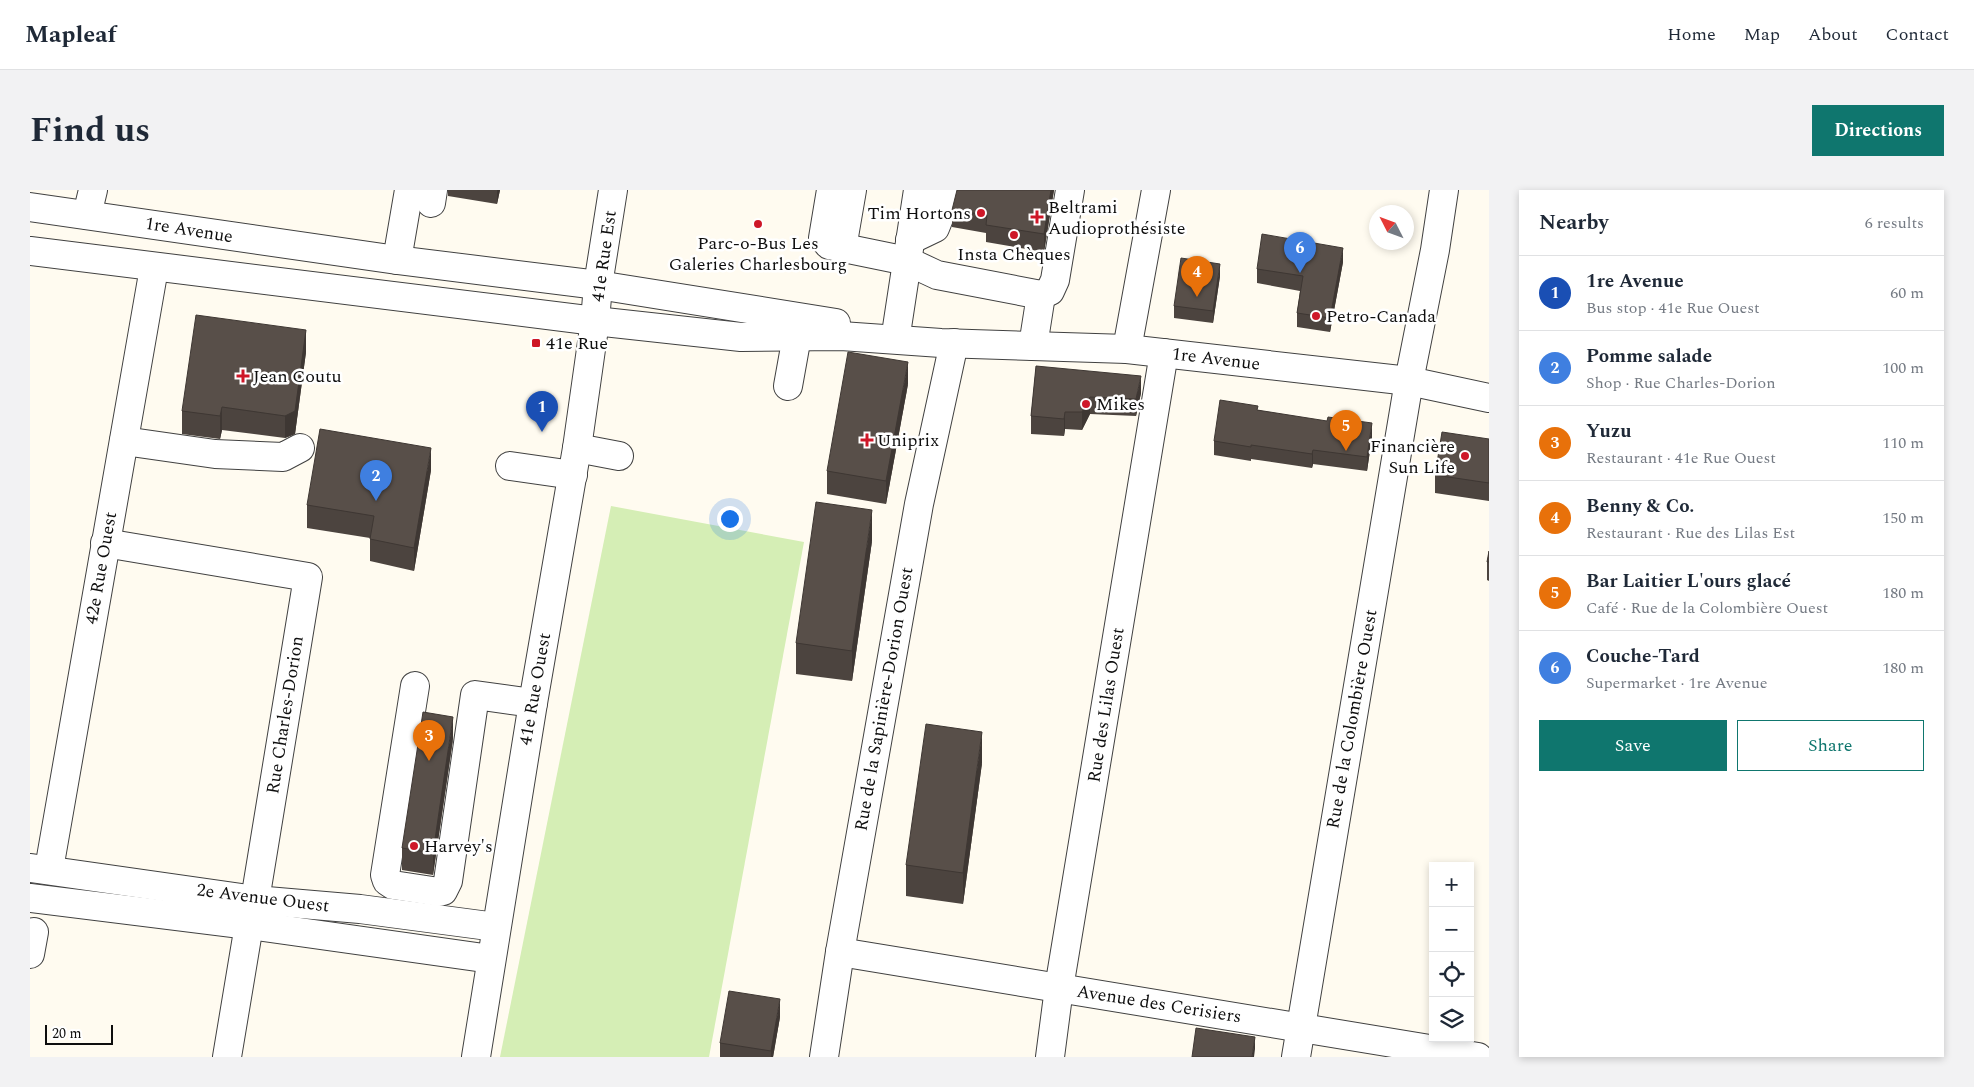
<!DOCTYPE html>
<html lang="en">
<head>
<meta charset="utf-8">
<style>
  :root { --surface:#fff; --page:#f2f2f3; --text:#1f2937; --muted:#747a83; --line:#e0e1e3; --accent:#0f766e }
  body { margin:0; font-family:Spectral,serif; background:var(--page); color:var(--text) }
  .controls { position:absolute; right:15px; bottom:15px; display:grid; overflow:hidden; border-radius:0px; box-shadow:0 2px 8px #0003 }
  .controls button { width:45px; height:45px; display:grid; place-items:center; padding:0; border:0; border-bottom:1px solid var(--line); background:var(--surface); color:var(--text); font:25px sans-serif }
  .compass { position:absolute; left:1339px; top:15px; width:45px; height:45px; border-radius:50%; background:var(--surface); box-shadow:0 2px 8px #0003; rotate:312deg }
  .scale { position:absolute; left:15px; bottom:12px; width:68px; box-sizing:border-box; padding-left:5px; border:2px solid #0e0e0e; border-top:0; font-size:14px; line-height:18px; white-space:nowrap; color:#0e0e0e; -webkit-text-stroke:4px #fff; paint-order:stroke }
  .you { position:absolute; left:699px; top:328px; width:18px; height:18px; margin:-12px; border:4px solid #fff; border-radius:50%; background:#1a73e8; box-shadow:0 0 0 8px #1a73e833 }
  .badge { display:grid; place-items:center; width:32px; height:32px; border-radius:50%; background:var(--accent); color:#fff; font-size:16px; font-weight:700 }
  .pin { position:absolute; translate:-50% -41px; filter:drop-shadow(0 1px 2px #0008) }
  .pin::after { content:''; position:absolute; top:26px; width:18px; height:15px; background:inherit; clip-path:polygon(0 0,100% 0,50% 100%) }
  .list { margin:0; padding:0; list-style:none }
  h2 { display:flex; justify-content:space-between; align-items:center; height:65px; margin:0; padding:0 20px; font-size:21px }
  h2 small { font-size:16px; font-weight:400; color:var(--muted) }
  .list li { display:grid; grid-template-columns:32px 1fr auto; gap:15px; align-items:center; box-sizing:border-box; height:75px; padding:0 20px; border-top:1px solid var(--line) }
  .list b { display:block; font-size:19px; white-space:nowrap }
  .list p { margin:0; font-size:16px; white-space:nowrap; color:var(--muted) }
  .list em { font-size:16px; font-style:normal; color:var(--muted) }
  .actions { display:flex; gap:10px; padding:15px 20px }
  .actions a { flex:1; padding:11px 0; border:1px solid var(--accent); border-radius:0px; text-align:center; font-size:18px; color:var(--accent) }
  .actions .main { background:var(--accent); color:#fff }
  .icon { flex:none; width:28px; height:28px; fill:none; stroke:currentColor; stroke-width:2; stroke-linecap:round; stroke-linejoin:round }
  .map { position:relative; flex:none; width:1459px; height:867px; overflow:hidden; border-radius:0px }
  header { display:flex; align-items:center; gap:30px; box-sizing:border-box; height:70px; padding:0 25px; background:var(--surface); border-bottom:1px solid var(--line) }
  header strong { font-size:24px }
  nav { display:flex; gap:28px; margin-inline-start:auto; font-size:18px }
  .intro { display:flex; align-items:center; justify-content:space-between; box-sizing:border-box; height:120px; padding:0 30px }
  h1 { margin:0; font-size:35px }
  .button { padding:12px 22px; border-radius:0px; background:var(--accent); color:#fff; font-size:18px; font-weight:700 }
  main { display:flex; gap:30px; padding:0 30px }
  aside { flex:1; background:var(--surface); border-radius:0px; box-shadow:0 2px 8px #0003 }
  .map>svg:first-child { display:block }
  .green { fill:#d5eeb5 }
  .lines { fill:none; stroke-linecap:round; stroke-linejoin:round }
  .minor-casing { stroke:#414141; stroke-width:30 }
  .minor { stroke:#fff; stroke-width:28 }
  .wall { fill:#4c443f }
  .shaded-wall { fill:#3e3733 }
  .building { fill:#584f49; stroke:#3e3733 }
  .poi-dot { fill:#ce1728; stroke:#fff; stroke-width:2 }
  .labels { text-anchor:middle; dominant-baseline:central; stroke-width:5; stroke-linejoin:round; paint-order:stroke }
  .poi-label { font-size:18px; fill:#0e0e0e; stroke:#fff; text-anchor:start }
  .street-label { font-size:18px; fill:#0e0e0e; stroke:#fff }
</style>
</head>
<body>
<header>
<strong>Mapleaf</strong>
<nav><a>Home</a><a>Map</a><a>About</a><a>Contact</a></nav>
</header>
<div class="intro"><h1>Find us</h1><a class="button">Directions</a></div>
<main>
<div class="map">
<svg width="1459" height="867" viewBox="0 0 1459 867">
  <rect width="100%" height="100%" fill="#fffbf0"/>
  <path class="green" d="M581,316L774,352L679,867H470Z"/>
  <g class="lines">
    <g class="minor-casing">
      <g id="minor">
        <path d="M801,0L793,48L799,55L877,71L907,85L1011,105L1003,156"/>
        <path d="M401,13L403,0"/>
        <path d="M0,17L367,70L568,95L806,133"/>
        <path d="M57,25L63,0"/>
        <path d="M880,50L905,38L909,28L915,0"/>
        <path d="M812,58L822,0"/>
        <path d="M0,61L565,131L711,147L811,146L911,153L1097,159L1379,191L1459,208"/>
        <path d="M367,70L379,0"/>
        <path d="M1011,105L1020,101L1025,90L1040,0"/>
        <path d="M866,144L888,0"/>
        <path d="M1097,159L1126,0"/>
        <path d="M758,196L767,146"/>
        <path d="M94,251L185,264L253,267L270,258"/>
        <path d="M547,258L589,266"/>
        <path d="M480,276L543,285"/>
        <path d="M75,353L278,387L225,710L219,735L197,867"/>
        <path d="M385,496L355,685L357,691L363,695L409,702L413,701L418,691L445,505L503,513"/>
        <path d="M1,678L225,710L330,719L466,737"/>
        <path d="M19,679L124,78"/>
        <path d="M0,708L219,735L461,769"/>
        <path d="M810,762L1448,867"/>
        <path d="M0,764L4,742"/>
        <path d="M446,867L503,513L547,258L565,131L568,95L583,0"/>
        <path d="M794,867L810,762L889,314L924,153"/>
        <path d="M1020,867L1029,798L1134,163"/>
        <path d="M1266,867L1379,191L1405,60L1414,0"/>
      </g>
    </g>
    <use href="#minor" class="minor"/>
  </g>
  <g class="wall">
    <path d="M418,0H470L467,14L418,6Z"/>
    <path d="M1024,0L1014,62L956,52V43L922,37V20Z"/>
    <path d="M1313,72L1300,142L1267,137V123L1270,101L1227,93V79Z"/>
    <path d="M1190,86L1183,133L1144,128V116Z"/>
    <path d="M276,162L265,244L255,248L192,240L190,249L152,244V221Z"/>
    <path d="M1006,176L1111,203L1106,226L1060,224L1052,240L1035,239L1034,246L1001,244V226Z"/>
    <path d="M878,194L856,314L797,304V281Z"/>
    <path d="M1228,220L1342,247L1337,281L1283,274L1282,278L1221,269V271L1184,265V251Z"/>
    <path d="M1459,249V311L1405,303V285Z"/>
    <path d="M401,280L384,381L340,371V348L277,338V315Z"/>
    <path d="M842,351L822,491L766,484V453Z"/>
    <path d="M1459,361V391L1457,390V372Z"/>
    <path d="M423,549L403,685L372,680V658Z"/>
    <path d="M952,573L933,714L876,706V675Z"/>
    <path d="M750,827L743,867H690V853Z"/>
  </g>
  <g class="shaded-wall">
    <path d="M467,0H470L467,14Z"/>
    <path d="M1021,0H1024L1014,62V44Z"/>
    <path d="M1313,58V72L1300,142V128Z"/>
    <path d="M1190,74V86L1183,133V121Z"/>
    <path d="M276,140V162L265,244L255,248V226Z"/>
    <path d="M878,172V194L856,314V291Z"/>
    <path d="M1111,186V203L1106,226V209Z"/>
    <path d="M1060,207V224L1052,240V222Z"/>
    <path d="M192,217V240L190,249V226Z"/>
    <path d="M1035,222V239L1034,246V229Z"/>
    <path d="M1342,233V247L1337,281V267Z"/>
    <path d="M401,258V280L384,381V358Z"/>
    <path d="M1283,260V274L1282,278V264Z"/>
    <path d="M842,320V351L822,491V461Z"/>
    <path d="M423,527V549L403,685V663Z"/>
    <path d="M952,542V573L933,714V683Z"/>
    <path d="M750,809V827L743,867H741V861Z"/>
    <path d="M1225,847V859L1224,867H1222Z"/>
  </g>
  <g class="building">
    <path d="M927,0H1021L1014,44L956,35L957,25L922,20Z"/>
    <path d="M1232,44L1313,58L1300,128L1267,123L1273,86L1227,79Z"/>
    <path d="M1151,68L1190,74L1183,121L1144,116Z"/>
    <path d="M166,125L276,140L265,221L255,226L192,217L190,226L152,221Z"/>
    <path d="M818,162L878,172L856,291L797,281Z"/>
    <path d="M1006,176L1111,186L1106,209L1060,207L1052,222H1035L1034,229L1001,226Z"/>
    <path d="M1190,210L1228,216L1227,220L1297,231L1298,227L1342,233L1337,267L1283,260L1282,264L1221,255V257L1184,251Z"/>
    <path d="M290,239L401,258L384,358L340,349L344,326L277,315Z"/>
    <path d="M1412,242L1459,249V293L1405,285Z"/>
    <path d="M786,312L842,320L822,461L766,453Z"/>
    <path d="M1459,361V372H1457Z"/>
    <path d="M393,522L423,527L403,663L372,658Z"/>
    <path d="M896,534L952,542L933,683L876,675Z"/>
    <path d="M699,801L750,809L741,861L690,853Z"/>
    <path d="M1166,838L1225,847L1222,867H1162Z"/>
  </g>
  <g class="poi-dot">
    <circle cx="951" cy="23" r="5"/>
    <path d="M1004.5 19.5h5v5h5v5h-5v5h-5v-5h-5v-5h5z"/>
    <circle cx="728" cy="34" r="5"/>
    <circle cx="984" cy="45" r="5"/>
    <circle cx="1286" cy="126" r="5"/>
    <rect x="501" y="148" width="10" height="10" rx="2.5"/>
    <path d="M210.5 178.5h5v5h5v5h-5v5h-5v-5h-5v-5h5z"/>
    <circle cx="1056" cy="214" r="5"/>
    <path d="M834.5 242.5h5v5h5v5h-5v5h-5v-5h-5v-5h5z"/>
    <circle cx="1435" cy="266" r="5"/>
    <circle cx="384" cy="656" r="5"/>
  </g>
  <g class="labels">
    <g class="poi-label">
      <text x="1018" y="17">Beltrami<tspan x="1018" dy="21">Audioprothésiste</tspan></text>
      <text x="941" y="23" text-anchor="end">Tim Hortons</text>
      <text x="728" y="53" text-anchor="middle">Parc-o-Bus Les<tspan x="728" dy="21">Galeries Charlesbourg</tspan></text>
      <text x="984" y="64" text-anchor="middle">Insta Chèques</text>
      <text x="1296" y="126">Petro-Canada</text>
      <text x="516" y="153">41e Rue</text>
      <text x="223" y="186">Jean Coutu</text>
      <text x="1066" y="214">Mikes</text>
      <text x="847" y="250">Uniprix</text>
      <text x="1425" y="256" text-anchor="end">Financière<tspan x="1425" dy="21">Sun Life</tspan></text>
      <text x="394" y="656">Harvey's</text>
    </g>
    <g class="street-label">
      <text transform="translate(159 40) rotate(9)">1re Avenue</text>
      <text transform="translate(574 66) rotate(-82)">41e Rue Est</text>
      <text transform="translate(1186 169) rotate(7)">1re Avenue</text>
      <text transform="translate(71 378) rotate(-80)">42e Rue Ouest</text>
      <text transform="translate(505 499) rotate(-80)">41e Rue Ouest</text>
      <text transform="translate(854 509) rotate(-80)">Rue de la Sapinière-Dorion Ouest</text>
      <text transform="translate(1076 515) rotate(-81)">Rue des Lilas Ouest</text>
      <text transform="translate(255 525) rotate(-81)">Rue Charles-Dorion</text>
      <text transform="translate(1322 529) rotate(-80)">Rue de la Colombière Ouest</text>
      <text transform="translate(233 708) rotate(7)">2e Avenue Ouest</text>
      <text transform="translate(1129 814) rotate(9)">Avenue des Cerisiers</text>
    </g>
  </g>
</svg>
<div class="controls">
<button>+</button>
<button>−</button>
<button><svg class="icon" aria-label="locate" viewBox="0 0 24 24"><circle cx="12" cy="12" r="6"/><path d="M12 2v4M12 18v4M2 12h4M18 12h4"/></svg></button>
<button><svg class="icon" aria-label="layers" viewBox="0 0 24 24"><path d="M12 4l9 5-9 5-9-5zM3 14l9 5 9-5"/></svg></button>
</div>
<svg class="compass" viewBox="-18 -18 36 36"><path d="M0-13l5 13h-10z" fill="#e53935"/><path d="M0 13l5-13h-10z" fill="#747a83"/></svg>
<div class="scale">20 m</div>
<div class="you"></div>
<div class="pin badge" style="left:512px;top:242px;background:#1a4fb4">1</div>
<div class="pin badge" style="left:346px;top:311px;background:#3f7fe0">2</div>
<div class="pin badge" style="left:399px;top:571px;background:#e8710a">3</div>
<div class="pin badge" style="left:1167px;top:107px;background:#e8710a">4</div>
<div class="pin badge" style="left:1316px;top:261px;background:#e8710a">5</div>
<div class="pin badge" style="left:1270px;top:83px;background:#3f7fe0">6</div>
</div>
<aside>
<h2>Nearby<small>6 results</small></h2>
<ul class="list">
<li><span class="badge" style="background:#1a4fb4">1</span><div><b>1re Avenue</b><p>Bus stop · 41e Rue Ouest</p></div><em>60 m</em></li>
<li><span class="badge" style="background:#3f7fe0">2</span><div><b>Pomme salade</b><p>Shop · Rue Charles-Dorion</p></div><em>100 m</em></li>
<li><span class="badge" style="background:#e8710a">3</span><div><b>Yuzu</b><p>Restaurant · 41e Rue Ouest</p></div><em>110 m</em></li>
<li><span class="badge" style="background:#e8710a">4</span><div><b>Benny &amp; Co.</b><p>Restaurant · Rue des Lilas Est</p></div><em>150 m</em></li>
<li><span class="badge" style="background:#e8710a">5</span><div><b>Bar Laitier L'ours glacé</b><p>Café · Rue de la Colombière Ouest</p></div><em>180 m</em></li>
<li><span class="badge" style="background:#3f7fe0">6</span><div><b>Couche-Tard</b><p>Supermarket · 1re Avenue</p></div><em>180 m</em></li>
</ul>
<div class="actions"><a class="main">Save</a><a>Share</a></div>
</aside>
</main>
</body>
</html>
